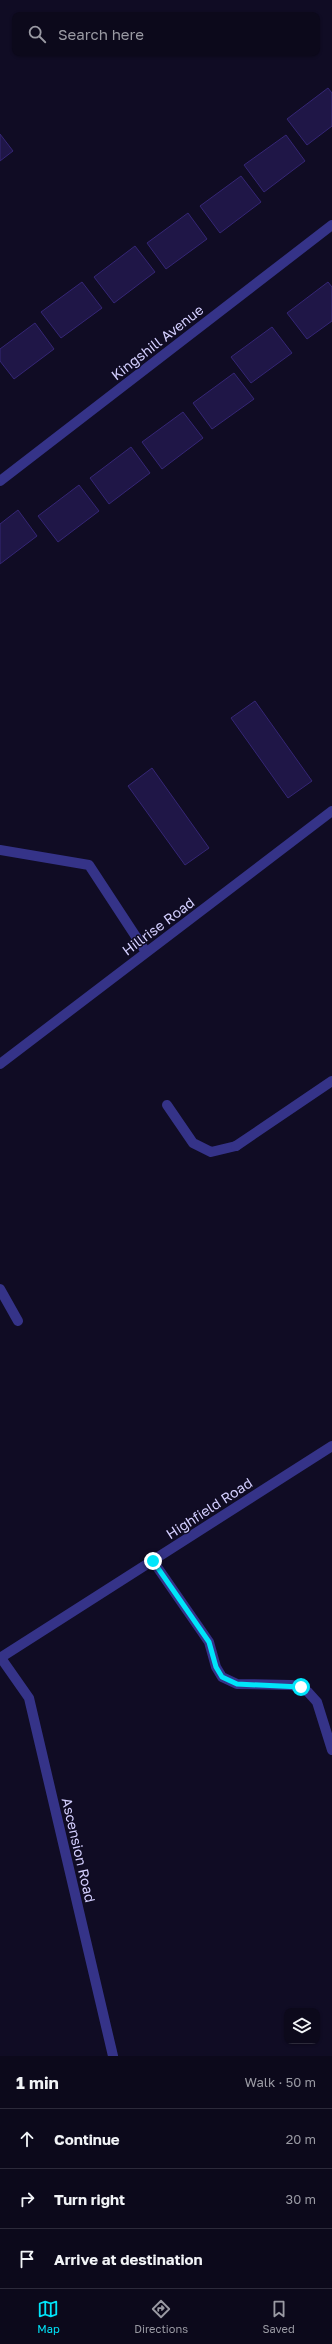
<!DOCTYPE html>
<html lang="en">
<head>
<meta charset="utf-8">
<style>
  :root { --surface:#0c091b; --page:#1a1728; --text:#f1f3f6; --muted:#9a9aa3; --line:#2c2a3a; --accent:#00e5fa }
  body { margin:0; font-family:"Golos Text",sans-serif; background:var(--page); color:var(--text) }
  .controls { position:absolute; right:12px; bottom:12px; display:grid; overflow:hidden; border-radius:8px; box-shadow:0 1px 3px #0004 }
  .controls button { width:36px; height:36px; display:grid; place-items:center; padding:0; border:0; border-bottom:1px solid var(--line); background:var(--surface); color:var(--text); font:20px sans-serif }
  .stop { position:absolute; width:12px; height:12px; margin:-9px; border:3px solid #00e5fa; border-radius:50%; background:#fff }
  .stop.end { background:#00e5fa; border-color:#fff; box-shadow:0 1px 4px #0008 }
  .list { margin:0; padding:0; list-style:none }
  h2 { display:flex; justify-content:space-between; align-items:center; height:52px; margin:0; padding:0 16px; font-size:17px }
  h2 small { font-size:13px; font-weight:400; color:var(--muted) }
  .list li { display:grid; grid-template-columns:26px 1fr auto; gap:12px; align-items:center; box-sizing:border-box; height:60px; padding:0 16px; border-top:1px solid var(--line) }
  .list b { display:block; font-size:15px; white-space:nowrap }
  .list em { font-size:13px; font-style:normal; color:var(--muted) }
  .icon { flex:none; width:22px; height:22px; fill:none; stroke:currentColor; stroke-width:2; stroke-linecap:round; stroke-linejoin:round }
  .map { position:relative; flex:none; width:332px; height:2056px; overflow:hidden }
  .search { position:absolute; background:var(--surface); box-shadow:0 1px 3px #0004; left:12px; right:12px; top:12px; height:44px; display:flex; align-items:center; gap:10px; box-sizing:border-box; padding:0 14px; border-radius:8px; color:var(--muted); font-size:15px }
  .sheet { height:232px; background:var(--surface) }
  nav { display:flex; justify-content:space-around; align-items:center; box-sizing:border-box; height:56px; border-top:1px solid var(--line); background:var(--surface); font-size:11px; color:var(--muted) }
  nav a { display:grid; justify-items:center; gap:2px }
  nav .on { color:var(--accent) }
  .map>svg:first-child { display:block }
  .building { fill:#1f1647; stroke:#352675 }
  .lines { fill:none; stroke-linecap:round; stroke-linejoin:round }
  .service { stroke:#353388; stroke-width:10 }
  .minor { stroke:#353388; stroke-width:10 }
  .route { stroke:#00e5fa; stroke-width:5 }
  .labels { text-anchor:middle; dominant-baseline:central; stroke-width:3; stroke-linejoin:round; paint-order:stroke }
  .street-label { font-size:14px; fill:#d4cfff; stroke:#100c24 }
</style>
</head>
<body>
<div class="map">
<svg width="332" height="2056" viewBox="0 0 332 2056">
  <rect width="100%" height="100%" fill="#100c24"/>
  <g class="building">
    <path d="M328,88L332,93V126L307,145L287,119Z"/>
    <path d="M0,134L13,151L0,161Z"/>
    <path d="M286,135L305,161L264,192L244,165Z"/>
    <path d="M241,176L261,202L220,233L200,206Z"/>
    <path d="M188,213L207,239L166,269L147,243Z"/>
    <path d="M135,246L155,272L114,303L94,277Z"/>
    <path d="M82,282L102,308L61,338L41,312Z"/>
    <path d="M328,282L332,287V321L307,339L287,313Z"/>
    <path d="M35,323L54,349L14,379L0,361V349Z"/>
    <path d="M272,327L292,353L251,383L231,357Z"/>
    <path d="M234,373L254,399L212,429L193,403Z"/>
    <path d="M183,412L203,438L162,469L142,442Z"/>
    <path d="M131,447L150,473L109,504L90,478Z"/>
    <path d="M79,485L99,511L58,542L38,516Z"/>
    <path d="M18,510L37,536L0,564V524Z"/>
    <path d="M255,701L312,781L288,798L231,718Z"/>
    <path d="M152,768L209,848L185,865L128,786Z"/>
  </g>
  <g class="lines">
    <g class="service">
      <path d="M167,1105L193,1143L211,1152L236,1146"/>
      <path d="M153,1561L209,1642L216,1667L222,1677L237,1684L291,1685L301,1687L308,1692L317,1702L332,1750"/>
    </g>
    <g class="minor">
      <path d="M0,481L332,225"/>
      <path d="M0,850L89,865L146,952"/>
      <path d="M0,1064L332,811"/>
      <path d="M236,1146L332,1081"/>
      <path d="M0,1289L18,1321"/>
      <path d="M0,1658L332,1446"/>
      <path d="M1,1658L29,1698L113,2056"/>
    </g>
  </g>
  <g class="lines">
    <path class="route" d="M153,1561L209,1642L216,1667L222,1677L237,1684L301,1687"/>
  </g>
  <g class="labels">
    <g class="street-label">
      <text transform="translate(157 342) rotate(-38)">Kingshill Avenue</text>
      <text transform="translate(158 926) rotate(-37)">Hillrise Road</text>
      <text transform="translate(209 1508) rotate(-33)">Highfield Road</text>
      <text transform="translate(79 1850) rotate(77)">Ascension Road</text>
    </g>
  </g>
</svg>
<div class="controls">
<button><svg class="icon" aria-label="layers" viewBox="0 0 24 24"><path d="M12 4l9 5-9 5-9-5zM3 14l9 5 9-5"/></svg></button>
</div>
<div class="stop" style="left:301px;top:1687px"></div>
<div class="stop end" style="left:153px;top:1561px"></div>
<div class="search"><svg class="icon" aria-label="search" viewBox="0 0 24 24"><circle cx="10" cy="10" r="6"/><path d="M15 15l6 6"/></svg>Search here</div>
</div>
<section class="sheet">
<h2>1 min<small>Walk · 50 m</small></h2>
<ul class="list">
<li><svg class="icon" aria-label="ahead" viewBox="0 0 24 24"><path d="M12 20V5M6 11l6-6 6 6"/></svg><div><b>Continue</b></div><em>20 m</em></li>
<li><svg class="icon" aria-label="right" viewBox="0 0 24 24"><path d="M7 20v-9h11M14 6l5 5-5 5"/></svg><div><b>Turn right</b></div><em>30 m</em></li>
<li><svg class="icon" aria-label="arrive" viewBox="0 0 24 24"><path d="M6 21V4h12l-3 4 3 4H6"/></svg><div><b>Arrive at destination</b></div></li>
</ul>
</section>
<nav>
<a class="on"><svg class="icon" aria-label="map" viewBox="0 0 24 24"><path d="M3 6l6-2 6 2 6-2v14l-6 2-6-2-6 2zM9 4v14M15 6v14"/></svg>Map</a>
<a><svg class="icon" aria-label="directions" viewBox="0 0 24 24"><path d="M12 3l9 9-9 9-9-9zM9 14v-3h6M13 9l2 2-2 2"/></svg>Directions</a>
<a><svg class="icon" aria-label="saved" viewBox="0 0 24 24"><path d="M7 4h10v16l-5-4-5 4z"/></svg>Saved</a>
</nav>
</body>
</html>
